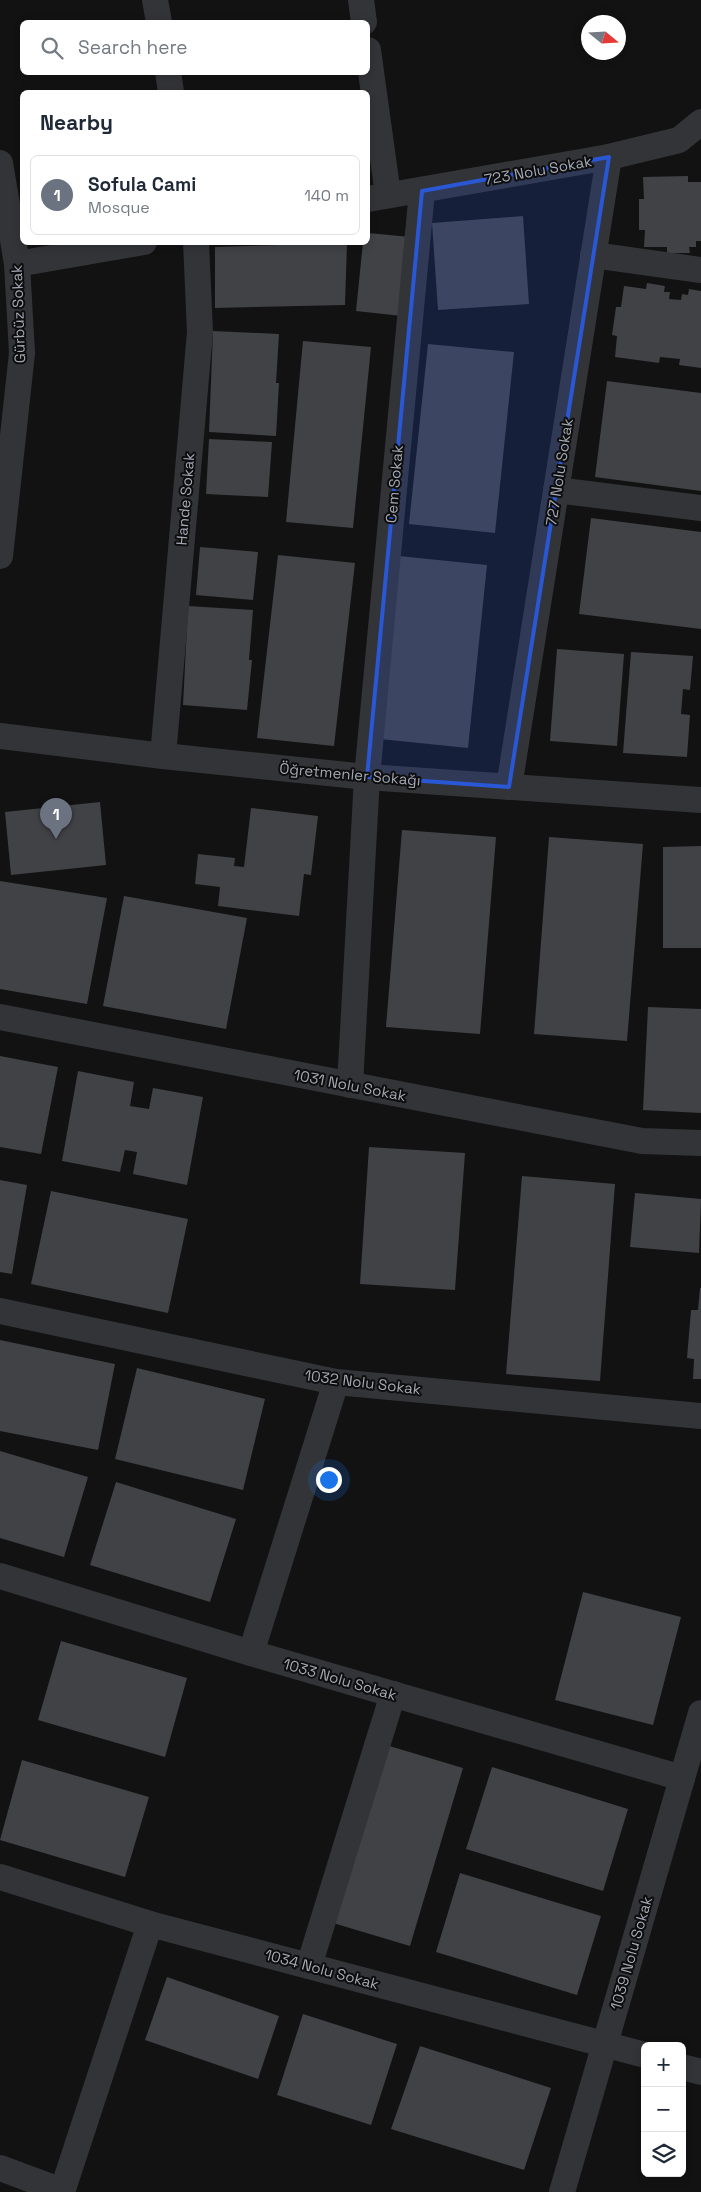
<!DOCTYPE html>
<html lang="en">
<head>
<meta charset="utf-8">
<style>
  :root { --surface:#fff; --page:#f2f2f3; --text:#1f2937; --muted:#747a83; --line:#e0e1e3; --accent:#786638 }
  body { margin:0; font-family:"Space Grotesk",sans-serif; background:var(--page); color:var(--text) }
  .controls { position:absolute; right:15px; bottom:15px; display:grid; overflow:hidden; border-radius:8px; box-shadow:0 2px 8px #0003 }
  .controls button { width:45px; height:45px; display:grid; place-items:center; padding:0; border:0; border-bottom:1px solid var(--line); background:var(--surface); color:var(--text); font:25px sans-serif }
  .compass { position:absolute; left:581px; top:15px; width:45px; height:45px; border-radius:50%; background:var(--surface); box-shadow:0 2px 8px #0003; rotate:108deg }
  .you { position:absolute; left:328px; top:1479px; width:18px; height:18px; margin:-12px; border:4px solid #fff; border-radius:50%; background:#1a73e8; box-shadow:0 0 0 8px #1a73e833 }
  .badge { display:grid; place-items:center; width:32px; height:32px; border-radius:50%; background:var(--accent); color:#fff; font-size:16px; font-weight:700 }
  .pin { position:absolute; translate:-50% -41px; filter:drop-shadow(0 1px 2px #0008) }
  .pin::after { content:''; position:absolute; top:26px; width:18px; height:15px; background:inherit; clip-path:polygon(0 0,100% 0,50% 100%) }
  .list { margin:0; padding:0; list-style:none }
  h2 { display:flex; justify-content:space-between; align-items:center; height:65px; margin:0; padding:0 20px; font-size:21px }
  h2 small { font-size:16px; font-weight:400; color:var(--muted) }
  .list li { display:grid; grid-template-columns:32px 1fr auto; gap:15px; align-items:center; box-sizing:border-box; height:80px; margin:0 10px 10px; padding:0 10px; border:1px solid var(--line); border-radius:8px }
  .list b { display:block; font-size:19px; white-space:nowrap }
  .list p { margin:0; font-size:16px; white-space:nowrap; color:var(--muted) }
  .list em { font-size:16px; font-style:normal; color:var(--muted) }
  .icon { flex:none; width:28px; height:28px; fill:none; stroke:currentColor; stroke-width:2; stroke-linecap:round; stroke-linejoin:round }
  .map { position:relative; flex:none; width:701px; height:2192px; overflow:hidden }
  .search { position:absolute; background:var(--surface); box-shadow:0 2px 8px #0003; left:20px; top:20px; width:350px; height:55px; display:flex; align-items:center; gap:12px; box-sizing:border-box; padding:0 18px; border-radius:8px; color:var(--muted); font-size:19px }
  .panel { position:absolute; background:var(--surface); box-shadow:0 2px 8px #0003; left:20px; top:90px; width:350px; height:155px; border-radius:8px }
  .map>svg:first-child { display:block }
  .building { fill:#414246 }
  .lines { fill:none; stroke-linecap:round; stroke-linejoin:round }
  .minor { stroke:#333438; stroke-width:26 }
  .marked { fill:#2a57d4; fill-opacity:0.2; stroke:#2a57d4; stroke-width:4; stroke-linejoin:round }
  .labels { text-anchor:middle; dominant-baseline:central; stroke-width:4; stroke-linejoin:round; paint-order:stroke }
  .street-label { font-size:15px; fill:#a4a8b3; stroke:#0d0d0e }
</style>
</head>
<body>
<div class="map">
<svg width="701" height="2192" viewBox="0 0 701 2192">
  <rect width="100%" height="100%" fill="#121213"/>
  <g class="building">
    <path d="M688,176V182H701V241H696V247H689L690,253H667V247H644L645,230H639V199H644L643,177Z"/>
    <path d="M523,216L529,304L438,310L432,223Z"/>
    <path d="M368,233L410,237L402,316L356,311L363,242H368Z"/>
    <path d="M347,243L345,305L215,308V247Z"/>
    <path d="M647,283L665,286L664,292H670L669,299L681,300L682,294L688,295L689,289L701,291V368L679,365L680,359L660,357L659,363L615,357L617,336L612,335L616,307H621L624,286L646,289Z"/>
    <path d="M213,331L279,334L276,383H279L276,436L209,432Z"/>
    <path d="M303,341L371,347L353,528L286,522Z"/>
    <path d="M428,344L514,352L495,533L409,524Z"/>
    <path d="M607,381L701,393V491L595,477Z"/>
    <path d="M209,439L272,442L268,497L206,494Z"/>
    <path d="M591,518L701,532V629L579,614Z"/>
    <path d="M200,547L258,552L253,600L196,595Z"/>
    <path d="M278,555L355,563L334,746L257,738Z"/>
    <path d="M399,556L487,565L468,748L380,739Z"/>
    <path d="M188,606L253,610L249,660H252L247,710L183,705Z"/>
    <path d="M557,649L624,654L617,746L550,741Z"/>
    <path d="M631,652L693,656L690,690L683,689L681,714L690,715L687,757L623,753Z"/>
    <path d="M100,802L106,865L11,875L5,812Z"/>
    <path d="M251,808L318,816L311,875L304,874L299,916L218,906L220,887L195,884L198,854L235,858L234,866L244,867Z"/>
    <path d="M402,830L496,837L480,1034L386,1027Z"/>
    <path d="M549,837L643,844L627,1041L534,1034Z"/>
    <path d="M701,846V948H663V847Z"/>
    <path d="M0,881L107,898L87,1004L0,989Z"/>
    <path d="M124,896L247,918L226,1029L103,1006Z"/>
    <path d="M648,1007L701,1009V1113L643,1110Z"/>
    <path d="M0,1056L58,1067L41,1154L0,1147Z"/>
    <path d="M78,1071L134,1082L130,1106L149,1109L153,1088L203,1097L187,1185L133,1174L137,1152L125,1150L120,1172L62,1161Z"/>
    <path d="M369,1147L465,1153L455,1290L360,1284Z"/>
    <path d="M522,1176L615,1184L600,1381L506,1374Z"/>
    <path d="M0,1180L27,1185L12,1274L0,1272Z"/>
    <path d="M51,1191L188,1219L168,1313L31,1284Z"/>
    <path d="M635,1193L701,1199L699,1253L630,1247Z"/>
    <path d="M700,1288H701V1379H693L694,1359L687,1358L691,1310H698Z"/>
    <path d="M0,1340L115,1364L98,1450L0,1431Z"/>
    <path d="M137,1368L265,1399L243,1490L115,1459Z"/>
    <path d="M0,1451L88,1477L64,1557L0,1538Z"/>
    <path d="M116,1482L236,1519L210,1602L90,1565Z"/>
    <path d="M583,1592L681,1617L653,1725L555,1700Z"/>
    <path d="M61,1641L187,1678L165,1757L38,1720Z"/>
    <path d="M386,1745L463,1768L410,1946L333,1923Z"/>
    <path d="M22,1760L149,1797L125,1877L0,1840Z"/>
    <path d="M492,1767L628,1809L603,1891L466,1849Z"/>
    <path d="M460,1873L601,1916L577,1995L436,1952Z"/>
    <path d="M167,1977L279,2016L258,2079L145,2040Z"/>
    <path d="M303,2014L397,2044L371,2125L277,2095Z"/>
    <path d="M420,2046L551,2088L524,2170L391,2129Z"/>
  </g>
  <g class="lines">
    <g class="minor">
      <path d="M155,0L159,22"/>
      <path d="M361,0L364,22"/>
      <path d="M368,50L388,195"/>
      <path d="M168,72L171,92"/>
      <path d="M0,163L17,264L22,353L0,556"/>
      <path d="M368,199L609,157L679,140L701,122"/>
      <path d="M593,255L701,270"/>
      <path d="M17,264L144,242"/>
      <path d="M556,490L701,508"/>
      <path d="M0,736L163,756L367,777L701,800"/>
      <path d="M163,756L200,332L196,242"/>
      <path d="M509,787L609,157"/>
      <path d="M0,1017L642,1141L701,1143"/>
      <path d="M350,1085L367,777L422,191"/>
      <path d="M0,1311L336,1382L701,1416"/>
      <path d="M0,1576L251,1653L682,1778"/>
      <path d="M251,1653L336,1382"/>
      <path d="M0,1877L150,1924L645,2055"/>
      <path d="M309,1966L393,1694"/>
      <path d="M682,2067L701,2072"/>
      <path d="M0,2168L62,2191"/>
      <path d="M62,2192L150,1924"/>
      <path d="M562,2192L701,1713"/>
    </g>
  </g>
  <path class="marked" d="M609,157L509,787L367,777L422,191Z"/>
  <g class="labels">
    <g class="street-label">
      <text transform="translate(538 170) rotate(-10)">723 Nolu Sokak</text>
      <text transform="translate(18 314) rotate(-92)">Gürbüz Sokak</text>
      <text transform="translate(559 472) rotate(-81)">727 Nolu Sokak</text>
      <text transform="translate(394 484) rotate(-85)">Cem Sokak</text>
      <text transform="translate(185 499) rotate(-85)">Hande Sokak</text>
      <text transform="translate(350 774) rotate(5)">Öğretmenler Sokağı</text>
      <text transform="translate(350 1085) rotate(11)">1031 Nolu Sokak</text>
      <text transform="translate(363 1382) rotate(7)">1032 Nolu Sokak</text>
      <text transform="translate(340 1679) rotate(16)">1033 Nolu Sokak</text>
      <text transform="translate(631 1953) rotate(-74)">1039 Nolu Sokak</text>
      <text transform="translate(322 1969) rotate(15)">1034 Nolu Sokak</text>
    </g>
  </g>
</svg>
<div class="controls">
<button>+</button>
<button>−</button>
<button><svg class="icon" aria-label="layers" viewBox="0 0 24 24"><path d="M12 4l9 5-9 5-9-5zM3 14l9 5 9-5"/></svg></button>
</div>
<svg class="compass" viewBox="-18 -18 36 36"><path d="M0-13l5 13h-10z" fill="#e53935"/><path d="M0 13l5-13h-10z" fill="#747a83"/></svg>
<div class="you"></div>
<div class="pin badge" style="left:56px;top:839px;background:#6b7280">1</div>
<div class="search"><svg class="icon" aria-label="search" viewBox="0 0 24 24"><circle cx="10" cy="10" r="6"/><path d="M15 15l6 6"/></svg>Search here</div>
<section class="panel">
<h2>Nearby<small></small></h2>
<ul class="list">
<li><span class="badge" style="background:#6b7280">1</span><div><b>Sofula Cami</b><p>Mosque</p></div><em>140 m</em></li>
</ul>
</section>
</div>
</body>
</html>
